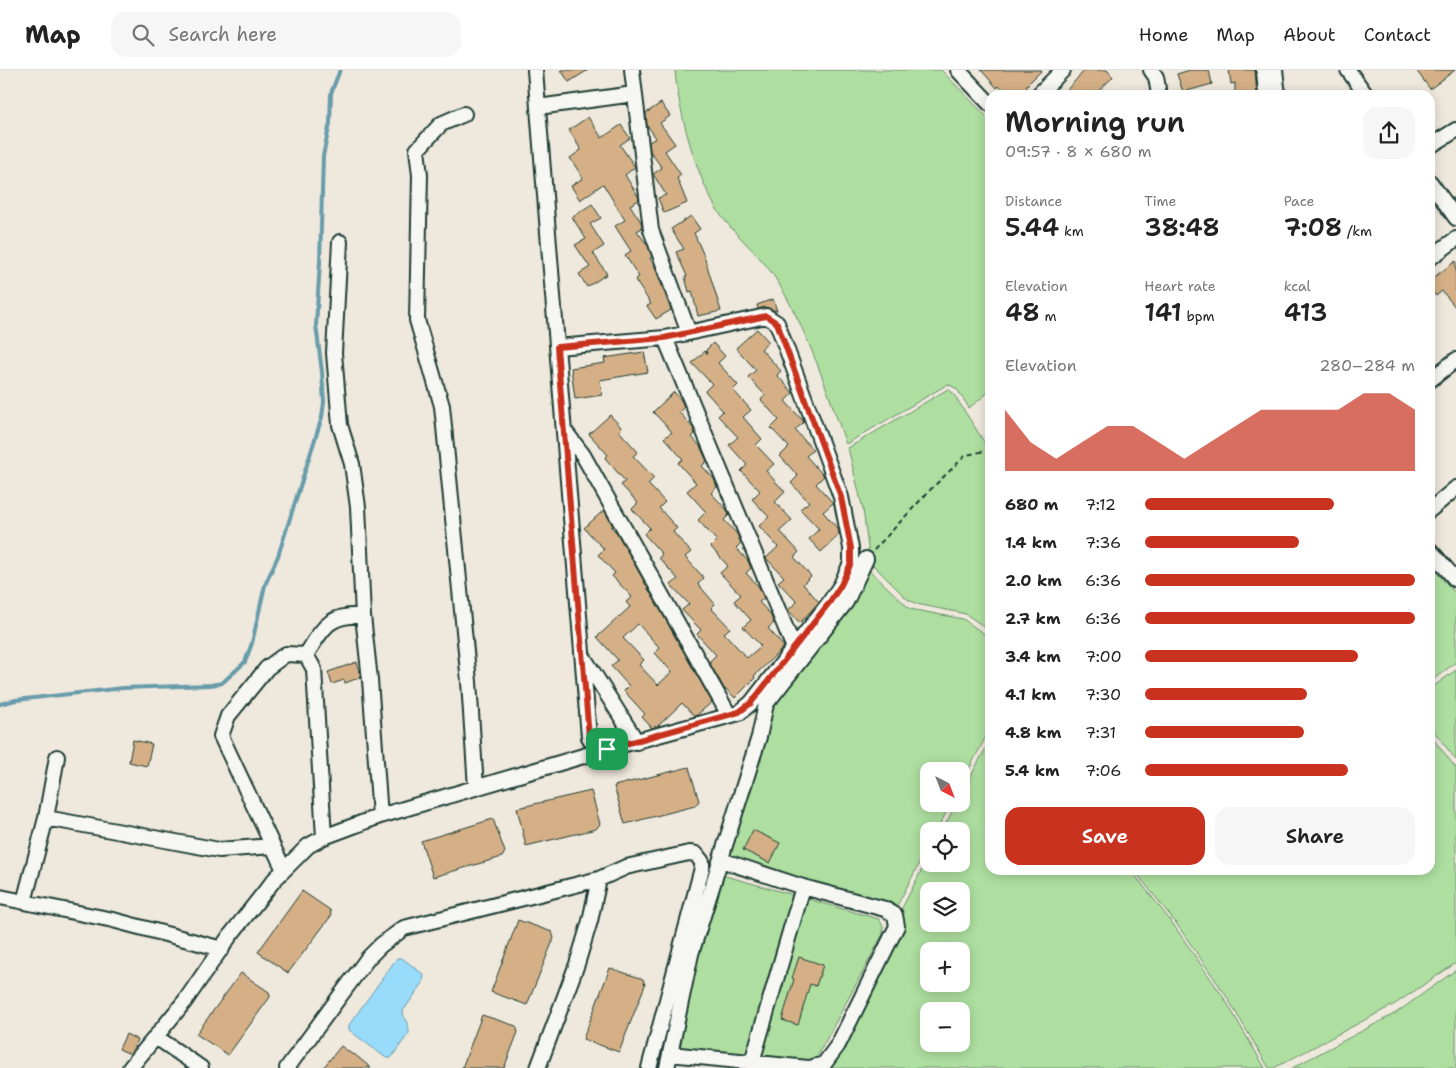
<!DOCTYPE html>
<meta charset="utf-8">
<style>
body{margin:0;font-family:"Shantell Sans",sans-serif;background:#f6f6f6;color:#222;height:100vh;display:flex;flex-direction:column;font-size:19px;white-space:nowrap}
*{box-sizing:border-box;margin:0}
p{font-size:16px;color:#767676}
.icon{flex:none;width:28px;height:28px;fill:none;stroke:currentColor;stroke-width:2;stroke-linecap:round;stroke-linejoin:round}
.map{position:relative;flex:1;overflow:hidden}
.details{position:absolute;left:985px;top:20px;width:450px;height:785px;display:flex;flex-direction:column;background:#fff;border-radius:15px;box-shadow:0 2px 12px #0003}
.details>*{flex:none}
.needle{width:32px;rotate:138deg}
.fabs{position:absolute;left:920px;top:692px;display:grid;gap:10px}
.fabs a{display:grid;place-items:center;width:50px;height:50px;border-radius:10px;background:#fff;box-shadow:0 2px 12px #0003;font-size:25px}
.pin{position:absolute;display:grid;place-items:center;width:42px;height:42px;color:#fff;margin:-21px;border-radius:10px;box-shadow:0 2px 8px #0006}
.round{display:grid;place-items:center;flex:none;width:52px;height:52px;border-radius:15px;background:#f6f6f6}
.summary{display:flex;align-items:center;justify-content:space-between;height:85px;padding:0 20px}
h1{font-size:28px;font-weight:600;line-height:38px}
.figures{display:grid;grid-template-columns:repeat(3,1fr);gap:8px;height:85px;padding:5px 20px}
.figures div{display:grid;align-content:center}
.figures b{font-size:25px;font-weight:600}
.figures small{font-size:14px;font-weight:400}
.figures p{font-size:14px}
.chart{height:140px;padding:10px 20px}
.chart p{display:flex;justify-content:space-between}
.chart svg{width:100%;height:90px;margin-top:5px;fill:#c8321e;opacity:.7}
.button{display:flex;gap:10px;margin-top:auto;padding:10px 20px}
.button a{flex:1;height:58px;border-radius:15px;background:#c8321e;color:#fff;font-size:20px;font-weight:600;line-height:58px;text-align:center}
.button a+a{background:#f6f6f6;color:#222}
ul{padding:0 20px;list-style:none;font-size:16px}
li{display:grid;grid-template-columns:80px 60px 1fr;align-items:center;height:38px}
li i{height:12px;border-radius:6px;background:#c8321e}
header{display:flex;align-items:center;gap:30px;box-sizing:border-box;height:70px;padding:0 25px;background:#fff;border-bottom:1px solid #e0e0e0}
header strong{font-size:24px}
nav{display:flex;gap:28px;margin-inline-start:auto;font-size:18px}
.search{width:350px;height:45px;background:#f6f6f6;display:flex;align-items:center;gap:12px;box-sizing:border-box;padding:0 18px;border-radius:15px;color:#767676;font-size:19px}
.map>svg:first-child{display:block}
.green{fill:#aedfa0;stroke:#668e6a;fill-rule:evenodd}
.water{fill:#99dbfb;stroke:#689cab}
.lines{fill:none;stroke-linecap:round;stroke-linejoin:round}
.stream{stroke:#689cab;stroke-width:4}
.building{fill:#d5b086;stroke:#1f3d34;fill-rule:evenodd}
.minor-casing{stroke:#1f3d34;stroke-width:18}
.path{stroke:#1f3d34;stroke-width:2;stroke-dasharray:5 4;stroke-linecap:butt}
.minor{stroke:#f6f6f2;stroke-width:14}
.route-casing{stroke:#fff;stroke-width:10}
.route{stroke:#c8321e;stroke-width:6}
</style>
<header>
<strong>Map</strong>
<div class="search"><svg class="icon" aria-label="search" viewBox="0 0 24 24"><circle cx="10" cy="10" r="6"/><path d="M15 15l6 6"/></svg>Search here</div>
<nav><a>Home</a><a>Map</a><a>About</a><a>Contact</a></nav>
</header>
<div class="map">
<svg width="1456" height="998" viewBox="0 0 1456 998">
<rect width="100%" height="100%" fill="#efe8dc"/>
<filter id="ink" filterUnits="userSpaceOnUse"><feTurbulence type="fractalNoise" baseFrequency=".02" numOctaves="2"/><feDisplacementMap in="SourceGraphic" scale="10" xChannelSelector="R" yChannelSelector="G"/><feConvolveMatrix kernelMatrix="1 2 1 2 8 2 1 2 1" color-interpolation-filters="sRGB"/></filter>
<g filter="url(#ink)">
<!-- green -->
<path class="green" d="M675,0H941L990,50V321L969,338L957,319L948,314L846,374C827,320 809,264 779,214C764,188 740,170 722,147C698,114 678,41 675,0Z
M948,319L953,323L990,381V561L966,544L917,534L907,529L870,492L863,439L848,378Z
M1430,495L1456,524V592L1430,612Z
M866,497L910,539L963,549L990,568V659L961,714V701H929V734H951L936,761H929V775L891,847L716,799L765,645Z
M1456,600V690L1430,656V619Z
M1430,665L1456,698V893L1395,934L1274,998H1269L1225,924L1176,853L1134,800H1430Z
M990,670V800H1131L1173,854L1224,928L1265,998H819L929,786V794H961V761H942L956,734H961V725ZM929,821H961V854H929ZM929,881H961V914H929ZM929,941H961V974H929Z
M715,803L879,849L883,857V864L817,987L812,992L672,978Z
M1456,900V998H1292L1396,943Z"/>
<!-- water -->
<path class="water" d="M397,888H402L424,905L423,913L403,941C403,949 410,955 409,963L391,988H386L349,960V955Z"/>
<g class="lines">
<!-- stream -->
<path class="stream" d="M0,634L16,630L123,618L211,615L222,613L232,604L245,592L252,573L265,515L278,486L322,347L324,332L322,302L316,255L320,192L323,86L330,53L331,23L340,0"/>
</g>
<!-- building -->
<path class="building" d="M561,0H588L569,12Z
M981,0H1042L1026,16L1028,19L1021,25H1006L999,16L997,18Z
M1085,0H1107L1113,7L1094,25H1062Z
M1190,0H1209L1212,14L1183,22L1177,4Z
M1229,0H1255L1257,25H1235V13L1231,14Z
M1416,0H1455L1430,19Z
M661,33L670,46L660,53L675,74L665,81L681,105L677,108L687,133L664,143L658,128L666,125L653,104L662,98L650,81L649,72L656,68L647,55L646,43Z
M588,47L602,68L621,55L630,68L620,75L635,97L625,105L638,126L639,130L630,135L641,152L642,158L637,161L648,176L652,187L650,188L655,197L671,240L656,249L647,236L651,234L635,210L639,207L625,185L631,181L615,156L625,150L603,114L580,130L571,116L583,108L570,88L581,80L569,60Z
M592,134L601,148L590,154L604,176L593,183L607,204L587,217L579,204L590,197L575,175L586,169L572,147Z
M691,146L700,159L694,163L704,186L721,241L698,246L692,221L689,222L685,207L687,206L676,182L684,179L671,159Z
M1456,191V238L1442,221L1436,226L1430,218V210Z
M773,229L777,241L765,237L758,239L757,235Z
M757,259L769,272L761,279L781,301L777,305L793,323L785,331L804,352L795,360L813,380L806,386L824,406L816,414L833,433L823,442L838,459L839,465L821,482L809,469L819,459L800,439L809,432L791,413L798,406L780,386L789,377L771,358L779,350L761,330L765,325L748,307L756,300L736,278Z
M713,273L725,286L718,293L738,315L733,320L751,340L743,347L762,369L756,375L774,394L766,401L785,422L775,432L792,450L780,461L799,482L794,487L811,506L803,514L819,532L800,553L788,540L797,532L778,512L784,507L766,488L778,477L759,456L769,447L752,429L760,421L741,401L747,395L729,375L738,367L718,346L723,341L705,321L712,314L692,293L705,281L707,284L706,280Z
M644,282L648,302L600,310L602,325L575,329L571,298L605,293L604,288Z
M674,322L681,330L684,337L679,342L693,358L695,364L692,367L700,376L707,391L702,396L714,409L717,417L711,423L727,440L729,445L724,450L737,464L741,473L736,478L748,491L751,498L746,503L759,517L764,528L759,532L770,544L774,553L768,558L784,577L754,606L755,608L735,628L726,619L725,620L709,592L716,585L697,564L701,560L682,540L689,534L671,515L678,509L659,488L662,484L644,464L650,458L632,439L638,433L621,415L625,411L605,388L608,385L589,364L610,345L622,358L619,361L638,382L633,386L654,408L648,414L665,432L659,438L677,458L673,462L691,482L685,487L704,508L698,514L715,534L711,538L730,558L724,563L747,588L761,576L743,557L751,550L734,531L741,525L720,503L728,496L711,477L717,471L698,450L706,442L687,421L696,413L678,393L683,389L664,368L672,362L653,342Z
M604,440L613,456L611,457L617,463L712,632L697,645L694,646L682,633L658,656L652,658L642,647L645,644L624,621L629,616L611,596L618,590L597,567L630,537L626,532L632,527L612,506L615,503L598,485L604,479L584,458ZM638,554L660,578L655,583L672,602L658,615L639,595L644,590L623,568Z
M357,592L361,607L345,613L344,610L332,614L328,602Z
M133,670L152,674L147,696L129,692Z
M689,697L699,731L695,736L625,754L614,716Z
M591,721L600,754L596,759L526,776L517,738Z
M493,749L505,782L502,787L433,807L421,771Z
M753,760L780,773L770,793L743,780Z
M302,821L330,840L331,846L288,903L258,882Z
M518,850L552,862L554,868L527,935L491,922Z
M799,887L823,895L816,916L810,914L798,955L782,950L794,909L792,908Z
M610,898L643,909L645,915L619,982L583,969Z
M241,903L269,922L270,927L228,985L196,964Z
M482,945L516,956L518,962L504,998H462Z
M126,964L138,970L130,984L119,979Z
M341,976L353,985L354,984L371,998H323Z"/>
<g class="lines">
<!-- minor casing -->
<g class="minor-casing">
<path id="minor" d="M535,0C552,222 571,445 589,667L595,677L607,679L739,643L751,633L829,533L841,515L851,493V478L841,427L777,253L766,246L665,268L557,277
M632,0L651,160L689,263
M958,0L990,34
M1151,0L1156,7L1159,25
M1264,0L1266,25
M1275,0L1278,25
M1348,0L1366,25
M1038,25L1063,0
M538,37L634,24
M464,44L441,54L417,80L420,105L417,250L442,336L469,612L476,718
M1430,76L1456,60
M1430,112L1456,148
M340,172L334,283L340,355L352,394L358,437L363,546L370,610L380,746
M1430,188L1456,169
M665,268L794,578
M1430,310L1456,290
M564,360L583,385L729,645
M1430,440L1456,418
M1430,480L1456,510
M306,585C323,558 328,544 363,546
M584,588L637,672
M46,748L219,780L273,776
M721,790L803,817L885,839L895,845L897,856L838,975L824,994L810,998
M284,800L221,666L228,646L267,598L286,584L306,585L314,599L324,767
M0,827L113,850L222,879
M24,832L46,748L57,687
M156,967L201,998
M670,984L691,884L759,667L766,634L846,532L866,489
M752,992L803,817
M130,998L185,931L229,867L274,810L308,776L324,767L380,746L607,679
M287,998L368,888L381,875L404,858L599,809L626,797L689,783L696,784L702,792V798L649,998
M538,998L577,894L590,851L599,809
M667,998L670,984L808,998"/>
</g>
<!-- path -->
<path class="path" d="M874,480L930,420L966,385L990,380"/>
<!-- minor -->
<use href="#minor" class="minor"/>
</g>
</g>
<g class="lines" filter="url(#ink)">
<!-- route casing -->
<g class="route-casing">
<path id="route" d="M766,246L777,253L841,427L851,478V493L841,515L829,533L751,633L739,642L607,679L595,676L589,667L557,277L664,268Z"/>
</g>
<!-- route -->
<use href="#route" class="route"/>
</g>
</svg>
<div class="fabs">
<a><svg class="needle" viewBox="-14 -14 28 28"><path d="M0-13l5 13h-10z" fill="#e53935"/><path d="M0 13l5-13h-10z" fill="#767676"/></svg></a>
<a><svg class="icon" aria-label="locate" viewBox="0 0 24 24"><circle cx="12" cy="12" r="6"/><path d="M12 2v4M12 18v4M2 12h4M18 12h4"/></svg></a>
<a><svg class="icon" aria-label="layers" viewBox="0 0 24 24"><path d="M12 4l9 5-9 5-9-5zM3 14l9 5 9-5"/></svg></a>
<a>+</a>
<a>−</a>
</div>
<div class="pin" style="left:607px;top:679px;background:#1e9e55"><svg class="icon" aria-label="arrive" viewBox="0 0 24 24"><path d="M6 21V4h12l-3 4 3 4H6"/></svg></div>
<section class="details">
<div class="summary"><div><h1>Morning run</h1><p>09:57 · 8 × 680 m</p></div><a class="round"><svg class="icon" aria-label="share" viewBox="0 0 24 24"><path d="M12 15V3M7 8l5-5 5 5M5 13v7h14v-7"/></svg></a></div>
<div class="figures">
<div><p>Distance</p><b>5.44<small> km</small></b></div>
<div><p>Time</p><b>38:48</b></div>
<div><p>Pace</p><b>7:08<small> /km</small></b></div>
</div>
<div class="figures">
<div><p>Elevation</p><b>48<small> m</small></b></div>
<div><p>Heart rate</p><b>141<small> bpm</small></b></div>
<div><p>kcal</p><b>413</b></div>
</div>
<div class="chart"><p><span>Elevation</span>280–284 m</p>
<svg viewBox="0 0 160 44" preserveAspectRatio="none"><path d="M0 44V14L10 30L20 38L30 30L40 22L50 22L60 30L70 38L80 30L90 22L100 14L110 14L120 14L130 14L140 6L150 6L160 14V44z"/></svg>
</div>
<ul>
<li><b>680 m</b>7:12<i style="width:70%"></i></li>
<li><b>1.4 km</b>7:36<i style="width:57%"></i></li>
<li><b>2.0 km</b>6:36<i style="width:100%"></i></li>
<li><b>2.7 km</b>6:36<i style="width:100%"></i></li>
<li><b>3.4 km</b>7:00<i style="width:79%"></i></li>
<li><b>4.1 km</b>7:30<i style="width:60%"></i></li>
<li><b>4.8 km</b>7:31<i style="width:59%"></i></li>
<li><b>5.4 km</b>7:06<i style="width:75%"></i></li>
</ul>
<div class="button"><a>Save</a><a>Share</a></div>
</section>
</div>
